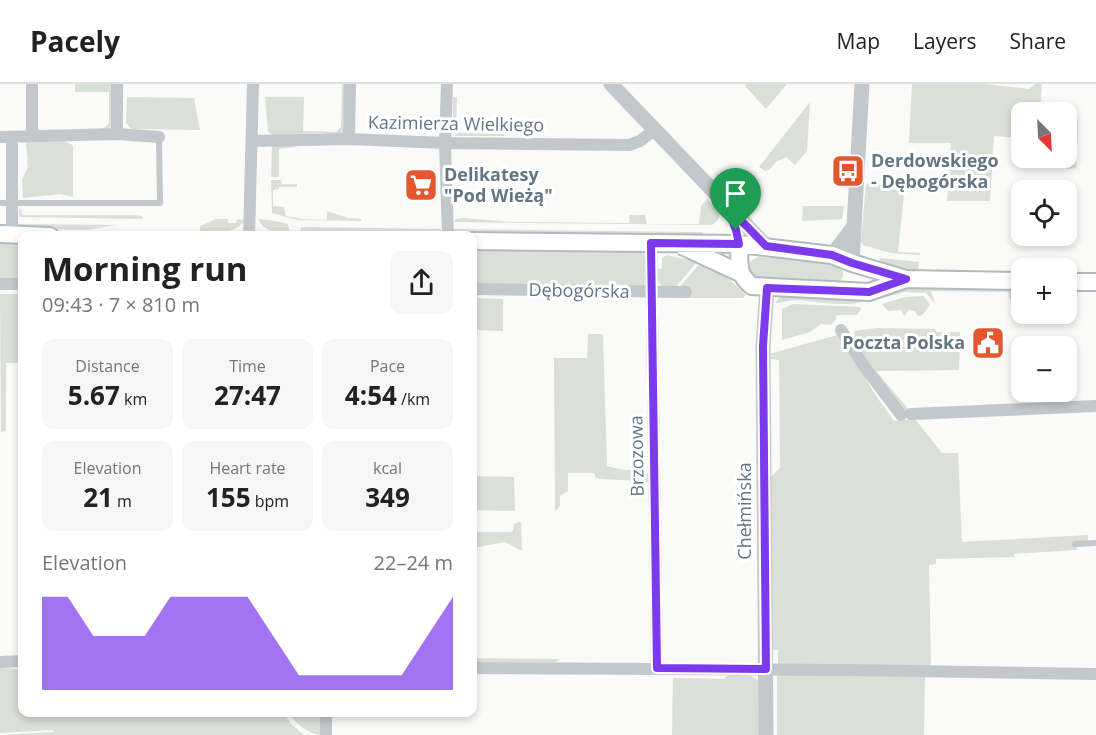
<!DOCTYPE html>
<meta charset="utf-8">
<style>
body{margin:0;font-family:"Open Sans",sans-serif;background:#f6f6f6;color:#222;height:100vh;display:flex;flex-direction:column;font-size:22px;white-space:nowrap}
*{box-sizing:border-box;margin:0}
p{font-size:20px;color:#767676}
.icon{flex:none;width:33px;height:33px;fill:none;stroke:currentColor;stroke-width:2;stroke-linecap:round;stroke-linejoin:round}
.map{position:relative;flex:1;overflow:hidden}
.side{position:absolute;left:18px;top:147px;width:459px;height:486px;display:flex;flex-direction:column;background:#fff;border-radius:12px;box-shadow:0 3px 9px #0003}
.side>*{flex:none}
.needle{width:39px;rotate:156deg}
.buttons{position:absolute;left:1011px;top:18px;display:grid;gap:12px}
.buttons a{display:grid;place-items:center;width:66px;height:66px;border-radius:12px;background:#fff;box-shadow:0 3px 9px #0003;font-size:30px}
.pin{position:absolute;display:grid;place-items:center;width:51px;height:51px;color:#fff;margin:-62px -26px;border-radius:50% 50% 50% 0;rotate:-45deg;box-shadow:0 0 6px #0007}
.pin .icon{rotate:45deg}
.round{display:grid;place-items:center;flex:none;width:63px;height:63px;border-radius:12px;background:#f6f6f6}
.summary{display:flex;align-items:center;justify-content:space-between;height:102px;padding:0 24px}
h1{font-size:33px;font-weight:700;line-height:45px}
.figures{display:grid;grid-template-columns:repeat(3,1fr);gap:9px;height:102px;padding:6px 24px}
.figures div{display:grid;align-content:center;border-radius:12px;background:#f6f6f6;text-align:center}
.figures b{font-size:26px;font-weight:700}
.figures small{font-size:16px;font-weight:400}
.figures p{font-size:16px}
.chart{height:168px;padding:12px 24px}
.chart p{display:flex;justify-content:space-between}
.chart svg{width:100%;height:108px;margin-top:6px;fill:#7c3aed;opacity:.7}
header{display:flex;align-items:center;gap:36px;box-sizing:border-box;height:84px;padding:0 30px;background:#fff;border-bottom:2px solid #e0e0e0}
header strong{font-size:28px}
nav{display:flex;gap:33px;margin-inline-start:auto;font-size:21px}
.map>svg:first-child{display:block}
.green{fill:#dadfd7}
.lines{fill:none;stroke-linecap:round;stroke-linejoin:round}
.secondary-casing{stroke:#b3babf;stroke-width:20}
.service{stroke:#c3c8cc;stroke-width:6}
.minor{stroke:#c3c8cc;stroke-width:12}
.tertiary{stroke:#c3c8cc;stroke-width:15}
.secondary{stroke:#fff;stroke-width:16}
.route-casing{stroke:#fff;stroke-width:12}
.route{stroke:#7c3aed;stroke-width:8}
.labels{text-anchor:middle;stroke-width:6;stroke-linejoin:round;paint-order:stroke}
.street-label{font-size:18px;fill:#657683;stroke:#fff}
.poi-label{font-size:18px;font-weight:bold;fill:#657683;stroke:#fff;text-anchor:start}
</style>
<header>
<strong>Pacely</strong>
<nav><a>Map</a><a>Layers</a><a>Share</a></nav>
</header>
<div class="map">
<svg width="1096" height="651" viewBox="0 0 1096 651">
<rect width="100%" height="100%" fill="#fafaf8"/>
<!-- green -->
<path class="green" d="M75,0H114L111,43L107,45H103L109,39V8H75Z
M342,0H348L344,50L336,52L324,49L273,51L268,48L265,13H304L303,47L336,48L341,43Z
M747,0H787L766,25L745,2Z
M912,0H986L1029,5L1035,0H1042L1040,28H1022L1021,54L994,52L990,117H947L951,59H909Z
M127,13L194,14L200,46L132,45L126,39Z
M453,13H457L456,44L461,49L504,50V52H456L453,34Z
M810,18L807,67L795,81L786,73L776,78L769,86L765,87L759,83Z
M1067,36L1078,37L1076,84L1067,85L1059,74H1066Z
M27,57C40,57 64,53 73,62V113L60,110L23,114L22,96L28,83L26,60Z
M272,59L298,63L279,65V93H271Z
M271,96H281L282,100H297V103H279V105L273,106V122L284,123L286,132L301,135L327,136V127L348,134L361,135V137L298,136L272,129Z
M866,100H905L898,168L920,169V171L890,169L863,161L861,157Z
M707,115L720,130L718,136L712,141L454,138L456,135L463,134L513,138L627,139L630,138L629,131H645L647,140H699L701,122Z
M803,122H844L842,135L802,137Z
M21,124L22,131H135L141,132L144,135L20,133L19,127Z
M216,135H228V139H236L237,135L245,136C235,151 216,148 200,148V142Z
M258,135L270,136L288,140L290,149C277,149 264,148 258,135Z
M18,140L116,141L87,146L20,145Z
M301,143L441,145V147L438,150L300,149Z
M452,145L702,148L703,153L456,151Z
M0,157L22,158V197H0Z
M473,164L643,167C649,175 649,194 645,204L473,202Z
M667,171L697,178L674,205L662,203L658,197V185L662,184V174Z
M759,173L835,177C846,184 846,194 835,200L752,194C748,183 746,177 759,173Z
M880,174L919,178L918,187L877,182Z
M700,179L719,186L746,211L743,214H678V205Z
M908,203L1011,204L1018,211L1017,215L1012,216L1009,214L1008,208L931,207L935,220L926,209L905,208L878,215L874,213Z
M0,210H22V279H6V347L1,348Z
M784,211L863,214V217C848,224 813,217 795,216C788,216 782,220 775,219L779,214Z
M924,212L930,221L922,231L918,232L915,227L909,226L904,232L901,226L888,227L882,220L905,213Z
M473,214L503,215V247L473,246Z
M793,220L861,223V225L857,231H836V235L831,241L821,240L810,248L782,256V225Z
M877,244L936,245V248H960L959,286L876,287L910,327H905L894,316L856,260L854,247Z
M588,250H603L607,382C621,387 636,385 650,390V399L642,397L601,395L596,394L594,389H568V407L560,412V422L555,427L554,274H587Z
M841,250L874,309L894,337L915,335L942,369H958L962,458L1088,451V462L1077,463V466L1014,470V473L936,475V480L929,481L931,582L778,580V566H772L770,394L780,384L779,276L770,275L769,270Z
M473,392L514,393L515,427L473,426Z
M518,438H521L522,467L505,458L473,464V448H510L513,447L514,440Z
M473,574L558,575H560L556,578H473Z
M0,583L22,586V628L284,629L291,640L304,651H0L54,648L53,646L0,649Z
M729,590L752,592L758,597L759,651H672L673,594L724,595Z
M777,590L925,593L924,651H777Z
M289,629H323L320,651C308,649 295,640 289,629Z"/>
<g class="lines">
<!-- secondary casing -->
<g class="secondary-casing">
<path id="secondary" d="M0,150L50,152
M472,157L739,160L832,171L852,179L906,195L1022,197
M739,160C740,178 736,190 752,202L869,208L906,195
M684,163L740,189
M1066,198H1096"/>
</g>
<!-- service -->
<path class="service" d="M0,119H160L159,53
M1075,460L1096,459"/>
<!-- minor -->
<path class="minor" d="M447,0L445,59L448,152
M117,50V0
M32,52V0
M0,53L117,50L159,53
M349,55L350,0
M253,57L349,55L445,59L629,61L640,57L654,46
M12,150V53
M249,152L253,0
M651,159L657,584
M0,200H22
M472,205L686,208
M841,246L864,282L901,331
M911,330L1096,322
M0,578L22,577
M472,584L846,586L1096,590
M326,651V628"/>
<!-- tertiary -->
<path class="tertiary" d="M611,0L766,162
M832,171L852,145
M852,179L862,0
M766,651L763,262L767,204"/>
<!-- secondary -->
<use href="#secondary" class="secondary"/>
</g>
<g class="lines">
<!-- route casing -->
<g class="route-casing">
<path id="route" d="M727,122L766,162L832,171L852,179L906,195L869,208L767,204L763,262L766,585L657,584L651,159L739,160L736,146Z"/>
</g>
<!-- route -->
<use href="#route" class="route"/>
</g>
<!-- icons -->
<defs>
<g id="bus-square" transform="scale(1.725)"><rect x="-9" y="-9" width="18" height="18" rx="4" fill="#e4572e" stroke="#fff"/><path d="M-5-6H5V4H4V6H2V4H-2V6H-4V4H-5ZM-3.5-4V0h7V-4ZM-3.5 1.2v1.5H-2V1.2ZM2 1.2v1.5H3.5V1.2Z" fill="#fff"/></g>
<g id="supermarket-square" transform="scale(1.725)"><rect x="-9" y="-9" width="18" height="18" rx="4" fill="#e4572e" stroke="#fff"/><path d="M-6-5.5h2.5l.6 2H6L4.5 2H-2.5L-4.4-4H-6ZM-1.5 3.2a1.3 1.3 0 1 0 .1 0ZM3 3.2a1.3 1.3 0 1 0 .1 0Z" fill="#fff"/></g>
<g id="civic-square" transform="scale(1.725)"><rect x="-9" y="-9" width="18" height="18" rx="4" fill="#e4572e" stroke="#fff"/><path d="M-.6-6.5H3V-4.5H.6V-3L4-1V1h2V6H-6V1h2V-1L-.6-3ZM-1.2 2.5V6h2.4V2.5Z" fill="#fff"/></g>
</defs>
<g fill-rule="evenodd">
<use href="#bus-square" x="848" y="87"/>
<use href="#supermarket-square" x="421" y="101"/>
<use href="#civic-square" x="988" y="259"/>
</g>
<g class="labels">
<!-- street labels -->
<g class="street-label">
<text transform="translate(456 40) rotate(1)" y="6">Kazimierza Wielkiego</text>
<text transform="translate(579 207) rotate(1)" y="6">Dębogórska</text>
<text transform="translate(637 372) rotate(-91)" y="6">Brzozowa</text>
<text transform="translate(745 427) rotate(-90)" y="6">Chełmińska</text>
</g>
<!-- poi labels -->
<g class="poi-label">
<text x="871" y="83">Derdowskiego<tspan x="871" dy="21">- Dębogórska</tspan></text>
<text x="444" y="97">Delikatesy<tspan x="444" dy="21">"Pod Wieżą"</tspan></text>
<text x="965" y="265" text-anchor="end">Poczta Polska</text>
</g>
</g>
</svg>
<div class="buttons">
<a><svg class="needle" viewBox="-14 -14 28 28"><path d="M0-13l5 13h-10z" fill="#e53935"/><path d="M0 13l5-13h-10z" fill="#767676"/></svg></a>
<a><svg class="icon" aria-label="locate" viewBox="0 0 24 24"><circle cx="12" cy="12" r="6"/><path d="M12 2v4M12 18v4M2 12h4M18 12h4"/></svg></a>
<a>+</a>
<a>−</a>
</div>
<div class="pin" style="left:736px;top:146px;background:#1e9e55"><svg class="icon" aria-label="arrive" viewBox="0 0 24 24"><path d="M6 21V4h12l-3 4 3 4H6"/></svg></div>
<section class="side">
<div class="summary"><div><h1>Morning run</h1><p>09:43 · 7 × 810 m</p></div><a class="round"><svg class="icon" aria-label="share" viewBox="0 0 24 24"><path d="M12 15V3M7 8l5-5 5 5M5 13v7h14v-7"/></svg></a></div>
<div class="figures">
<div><p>Distance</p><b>5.67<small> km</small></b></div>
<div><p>Time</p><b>27:47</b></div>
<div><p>Pace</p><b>4:54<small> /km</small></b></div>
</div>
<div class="figures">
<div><p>Elevation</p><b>21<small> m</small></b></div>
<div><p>Heart rate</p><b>155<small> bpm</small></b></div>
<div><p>kcal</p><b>349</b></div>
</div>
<div class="chart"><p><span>Elevation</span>22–24 m</p>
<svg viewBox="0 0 160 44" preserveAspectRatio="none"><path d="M0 44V6L10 6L20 22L30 22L40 22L50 6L60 6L70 6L80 6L90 22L100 38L110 38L120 38L130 38L140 38L150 22L160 6V44z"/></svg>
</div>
</section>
</div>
